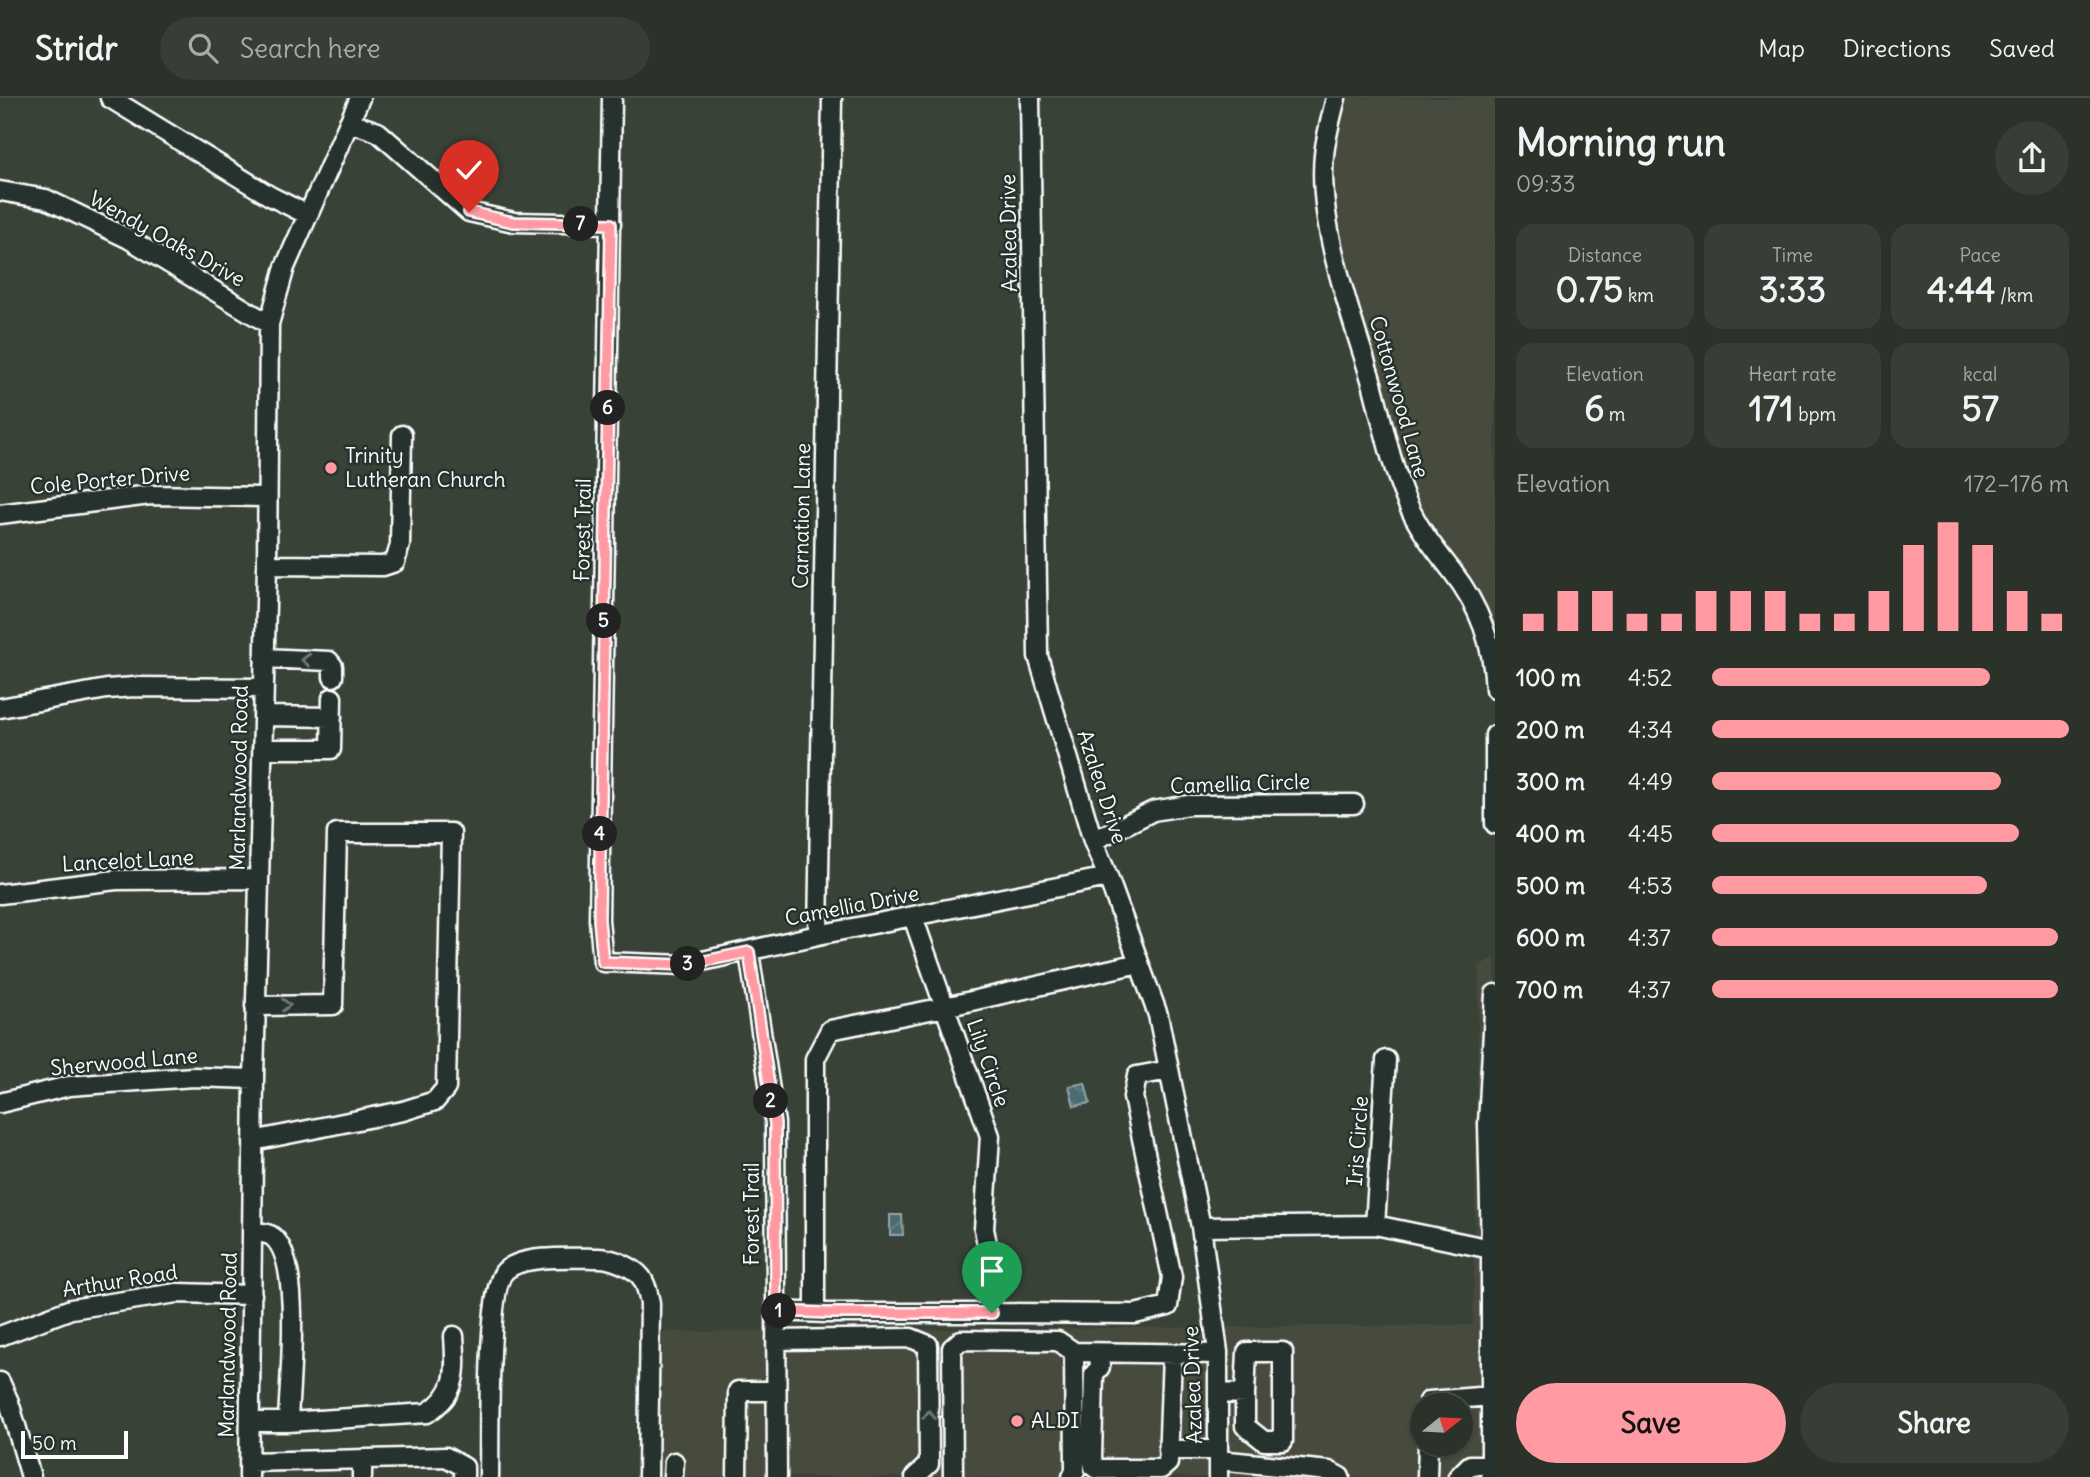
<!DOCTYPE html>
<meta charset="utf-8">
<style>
body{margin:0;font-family:Delius,sans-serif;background:#373e35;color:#f1f3f6;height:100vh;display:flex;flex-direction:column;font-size:26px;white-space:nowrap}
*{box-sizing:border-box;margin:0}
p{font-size:23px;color:#a6aaa8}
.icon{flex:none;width:38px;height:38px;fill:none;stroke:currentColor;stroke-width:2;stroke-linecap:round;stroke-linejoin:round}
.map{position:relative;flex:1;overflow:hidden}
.panel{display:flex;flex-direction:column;background:#2b3229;width:595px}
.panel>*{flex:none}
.needle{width:46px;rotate:72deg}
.fabs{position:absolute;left:1410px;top:1295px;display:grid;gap:14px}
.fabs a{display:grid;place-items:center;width:63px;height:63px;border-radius:50%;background:#2b3229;box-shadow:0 2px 5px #0004,0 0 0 2px #474d46;font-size:35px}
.scale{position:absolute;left:21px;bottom:18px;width:107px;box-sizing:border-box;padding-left:7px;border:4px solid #fff;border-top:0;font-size:19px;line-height:24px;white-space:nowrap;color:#fff;-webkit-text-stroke:5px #26332d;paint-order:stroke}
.pin{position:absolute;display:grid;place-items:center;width:60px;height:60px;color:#fff;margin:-72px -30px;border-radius:50% 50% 50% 0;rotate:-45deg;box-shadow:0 0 7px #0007}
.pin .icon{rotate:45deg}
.km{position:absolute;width:35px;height:35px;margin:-18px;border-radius:50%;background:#222;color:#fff;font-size:19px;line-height:35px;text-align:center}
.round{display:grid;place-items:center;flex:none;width:74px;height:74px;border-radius:37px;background:#373e35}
.head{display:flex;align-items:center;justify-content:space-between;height:119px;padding:0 21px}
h1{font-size:38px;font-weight:700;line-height:52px}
.stats{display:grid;grid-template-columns:repeat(3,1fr);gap:10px;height:119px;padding:7px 21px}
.stats div{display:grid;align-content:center;border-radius:18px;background:#373e35;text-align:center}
.stats b{font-size:35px;font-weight:700}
.stats small{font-size:19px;font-weight:400}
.stats p{font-size:19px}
.chart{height:196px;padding:14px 21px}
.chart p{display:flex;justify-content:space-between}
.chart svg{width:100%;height:126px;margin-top:7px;stroke:#ff9aa2;stroke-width:6}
.button{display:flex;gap:14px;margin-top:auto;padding:14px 21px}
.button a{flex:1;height:80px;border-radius:42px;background:#ff9aa2;color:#111;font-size:28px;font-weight:700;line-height:80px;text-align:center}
.button a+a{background:#373e35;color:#f1f3f6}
ul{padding:0 21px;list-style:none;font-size:23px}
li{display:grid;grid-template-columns:112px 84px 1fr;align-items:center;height:52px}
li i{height:18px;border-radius:9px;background:#ff9aa2}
header{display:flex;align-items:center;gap:42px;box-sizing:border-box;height:98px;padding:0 35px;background:#2b3229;border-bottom:2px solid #474d46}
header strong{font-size:33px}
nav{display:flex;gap:38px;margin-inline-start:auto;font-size:24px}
.search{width:490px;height:63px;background:#373e35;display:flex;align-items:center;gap:18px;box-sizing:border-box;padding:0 24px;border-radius:38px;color:#a6aaa8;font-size:26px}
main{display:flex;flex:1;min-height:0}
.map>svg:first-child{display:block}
.built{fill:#464c3e;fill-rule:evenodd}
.water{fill:url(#water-waves);stroke:#93a7aa;stroke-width:2}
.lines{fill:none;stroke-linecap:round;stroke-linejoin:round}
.minor-casing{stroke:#fff;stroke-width:23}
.minor{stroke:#26332d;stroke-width:18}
.oneway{stroke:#727a76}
.route-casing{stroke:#fff;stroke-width:14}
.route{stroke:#ff9aa2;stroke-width:9}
.poi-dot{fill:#ff9aa2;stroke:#26332d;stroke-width:2.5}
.labels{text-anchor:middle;stroke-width:5;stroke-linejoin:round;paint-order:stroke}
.street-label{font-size:21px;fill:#fff;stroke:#26332d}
.poi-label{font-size:21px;fill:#fff;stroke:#26332d;text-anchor:start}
</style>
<header>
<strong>Stridr</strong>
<div class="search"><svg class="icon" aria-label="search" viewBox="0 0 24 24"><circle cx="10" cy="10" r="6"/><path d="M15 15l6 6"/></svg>Search here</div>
<nav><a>Map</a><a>Directions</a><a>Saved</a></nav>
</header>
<main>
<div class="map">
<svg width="1495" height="1379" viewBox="0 0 1495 1379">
<defs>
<pattern id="water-waves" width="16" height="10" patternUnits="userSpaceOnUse" patternTransform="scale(1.75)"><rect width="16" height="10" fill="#4b6c72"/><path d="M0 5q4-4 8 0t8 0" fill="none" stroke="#668287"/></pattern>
</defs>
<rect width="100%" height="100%" fill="#394237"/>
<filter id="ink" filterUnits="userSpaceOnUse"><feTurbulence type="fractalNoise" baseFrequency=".0143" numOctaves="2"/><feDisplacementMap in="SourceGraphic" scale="14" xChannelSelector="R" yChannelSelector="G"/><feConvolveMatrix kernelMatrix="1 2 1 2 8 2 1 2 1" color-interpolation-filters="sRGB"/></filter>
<g filter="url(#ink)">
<!-- built -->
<path class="built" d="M1346,0H1495V527L1477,489L1425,415L1405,370L1342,140L1335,88L1337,42Z
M1495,859V1379H658L661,1234L1473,1227L1479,868ZM1423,1307H1461V1346H1423Z"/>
<!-- water -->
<path class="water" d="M1085,985L1090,1005L1074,1008L1069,988Z
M890,1117H902L903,1137H890Z"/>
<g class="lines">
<!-- minor casing -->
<g class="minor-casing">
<path id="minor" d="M110,0L270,98L308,117
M612,0L599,822L603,864L685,867L818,837L1108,779
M1030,0L1038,558L1093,743L1108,779L1158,917L1201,1129L1218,1254V1379
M1336,0C1331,19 1326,38 1324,57C1317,126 1352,219 1372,285C1382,322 1391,367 1406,402C1417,429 1435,451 1452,473C1480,509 1493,546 1495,591
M349,24L378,34L469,114L514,124L611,126
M0,93L46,101L129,141L269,226
M0,416L150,397L267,399
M267,467L383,468L395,464L400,447L402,337
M264,560L329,563L333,568V579
M0,610L107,591L134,589L263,590
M263,618L332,619
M1495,637V726
M262,651H331L332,600
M1093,743L1153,713L1189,707L1354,706
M0,796L116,782L259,781
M913,819L990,1038L984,1131L991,1165L992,1215L1135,1216L1168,1208L1172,1179L1133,999L1137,978L1169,972
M818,837L832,0
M749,854L775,1025L777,1379
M0,1005L69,988L193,979L254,981
M253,1043L403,1013L435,1003L446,990L451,735H337L333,907L255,908
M1375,1127L1386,962
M1201,1129L1375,1127L1491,1151
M776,1213L827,1215H992
M815,1214V961L830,932L945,909L1139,865
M0,1238L71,1211L177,1195L252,1197
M776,1242L911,1240L928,1247L929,1366L915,1379
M1099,1255L1100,1269L1094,1276L1092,1360L1094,1369L1098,1371H1161L1168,1365L1172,1256
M0,1284L9,1304L31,1379
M1218,1295L1245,1296V1328L1264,1343H1283V1254H1247L1245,1296
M1429,1307V1303L1491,1298
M250,1324H288C289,1284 303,1164 273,1139C267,1134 259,1135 252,1134
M288,1324L427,1315C459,1295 456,1272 454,1238
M1168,1352H1218
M362,1361V1379
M1218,1362L1329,1373L1340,1379
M249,1364L446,1359L464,1369V1379
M249,1379L254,981L267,467L269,226L285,169L360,0
M489,1379C490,1345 486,1191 505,1173C522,1156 576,1160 599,1160C612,1160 633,1169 641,1179C647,1187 648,1196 650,1205L648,1379
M673,1379L674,1364
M737,1379L738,1293H776
M953,1379L952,1250L961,1242L1058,1243L1074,1254L1218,1256
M1072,1379L1075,1373L1074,1254
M1427,1379L1428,1346
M1458,1379L1470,1367H1491
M1491,1379V1151L1488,1026L1495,896"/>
</g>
<!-- minor -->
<use href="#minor" class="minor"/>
</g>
<!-- one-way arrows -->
<defs><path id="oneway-chevron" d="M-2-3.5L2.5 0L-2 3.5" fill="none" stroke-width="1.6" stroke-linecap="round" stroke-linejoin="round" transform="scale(1.75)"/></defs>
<g class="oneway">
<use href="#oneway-chevron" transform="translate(306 562) rotate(-178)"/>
<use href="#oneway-chevron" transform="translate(286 907)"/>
<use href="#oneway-chevron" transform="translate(929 1317) rotate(-90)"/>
</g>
</g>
<g class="lines" filter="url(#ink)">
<!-- route casing -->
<g class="route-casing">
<path id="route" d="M469,114L513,124L611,126L599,822L603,864L685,867L749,854L775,1026L776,1213L827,1215H992"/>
</g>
<!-- route -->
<use href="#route" class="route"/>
</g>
<!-- markers -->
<g class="poi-dot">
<circle cx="331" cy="370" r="7"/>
<circle cx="1017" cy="1323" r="7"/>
</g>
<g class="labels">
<!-- street labels -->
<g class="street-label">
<text transform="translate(1009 135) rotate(-91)" y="7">Azalea Drive</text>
<text transform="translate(167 141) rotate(29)" y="7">Wendy Oaks Drive</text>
<text transform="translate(1399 299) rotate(74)" y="7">Cottonwood Lane</text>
<text transform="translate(110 382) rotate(-5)" y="7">Cole Porter Drive</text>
<text transform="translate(802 418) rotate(-89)" y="7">Carnation Lane</text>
<text transform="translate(583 432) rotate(-89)" y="7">Forest Trail</text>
<text transform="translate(239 680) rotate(-89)" y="7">Marlandwood Road</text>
<text transform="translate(1240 686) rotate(-2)" y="7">Camellia Circle</text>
<text transform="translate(1102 689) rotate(72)" y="7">Azalea Drive</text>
<text transform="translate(128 763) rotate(-3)" y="7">Lancelot Lane</text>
<text transform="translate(852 808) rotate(-11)" y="7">Camellia Drive</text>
<text transform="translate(124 964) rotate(-5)" y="7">Sherwood Lane</text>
<text transform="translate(988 965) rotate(71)" y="7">Lily Circle</text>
<text transform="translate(1358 1043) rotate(-86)" y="7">Iris Circle</text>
<text transform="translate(752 1116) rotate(-90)" y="7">Forest Trail</text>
<text transform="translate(120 1183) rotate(-9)" y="7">Arthur Road</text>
<text transform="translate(228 1247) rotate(-89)" y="7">Marlandwood Road</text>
<text transform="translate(1193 1287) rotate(-92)" y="7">Azalea Drive</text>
</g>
<!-- poi labels -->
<g class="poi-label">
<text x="345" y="365">Trinity<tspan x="345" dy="24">Lutheran Church</tspan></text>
<text x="1031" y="1330">ALDI</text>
</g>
</g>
</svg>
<div class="fabs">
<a><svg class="needle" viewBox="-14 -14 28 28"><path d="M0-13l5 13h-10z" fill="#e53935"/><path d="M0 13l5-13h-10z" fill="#a6aaa8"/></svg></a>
</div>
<div class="scale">50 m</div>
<div class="pin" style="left:992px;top:1215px;background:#1e9e55"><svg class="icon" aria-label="arrive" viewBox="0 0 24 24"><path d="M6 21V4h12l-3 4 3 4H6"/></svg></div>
<div class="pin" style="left:469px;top:114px;background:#d93025"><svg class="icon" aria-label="check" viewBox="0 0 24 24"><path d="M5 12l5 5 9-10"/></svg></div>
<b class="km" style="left:779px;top:1213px">1</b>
<b class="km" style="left:771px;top:1003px">2</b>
<b class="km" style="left:688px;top:866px">3</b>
<b class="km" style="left:600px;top:736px">4</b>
<b class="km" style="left:604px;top:523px">5</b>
<b class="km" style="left:608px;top:310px">6</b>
<b class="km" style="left:581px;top:126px">7</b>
</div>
<section class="panel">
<div class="head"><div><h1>Morning run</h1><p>09:33</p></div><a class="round"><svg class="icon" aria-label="share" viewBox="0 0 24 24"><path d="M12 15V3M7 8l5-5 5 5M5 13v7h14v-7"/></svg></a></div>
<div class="stats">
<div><p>Distance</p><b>0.75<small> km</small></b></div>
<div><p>Time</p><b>3:33</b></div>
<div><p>Pace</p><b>4:44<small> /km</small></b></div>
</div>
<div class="stats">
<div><p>Elevation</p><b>6<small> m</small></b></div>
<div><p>Heart rate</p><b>171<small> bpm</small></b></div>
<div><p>kcal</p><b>57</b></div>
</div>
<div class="chart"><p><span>Elevation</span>172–176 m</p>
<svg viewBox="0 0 160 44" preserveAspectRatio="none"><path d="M5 44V38M15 44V30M25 44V30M35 44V38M45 44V38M55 44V30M65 44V30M75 44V30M85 44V38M95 44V38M105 44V30M115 44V14M125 44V6M135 44V14M145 44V30M155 44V38"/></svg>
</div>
<ul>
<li><b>100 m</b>4:52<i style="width:78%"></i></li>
<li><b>200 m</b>4:34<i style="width:100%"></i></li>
<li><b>300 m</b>4:49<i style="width:81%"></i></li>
<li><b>400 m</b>4:45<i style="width:86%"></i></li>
<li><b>500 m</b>4:53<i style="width:77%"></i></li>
<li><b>600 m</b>4:37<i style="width:97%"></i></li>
<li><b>700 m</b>4:37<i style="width:97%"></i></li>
</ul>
<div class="button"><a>Save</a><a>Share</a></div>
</section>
</main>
